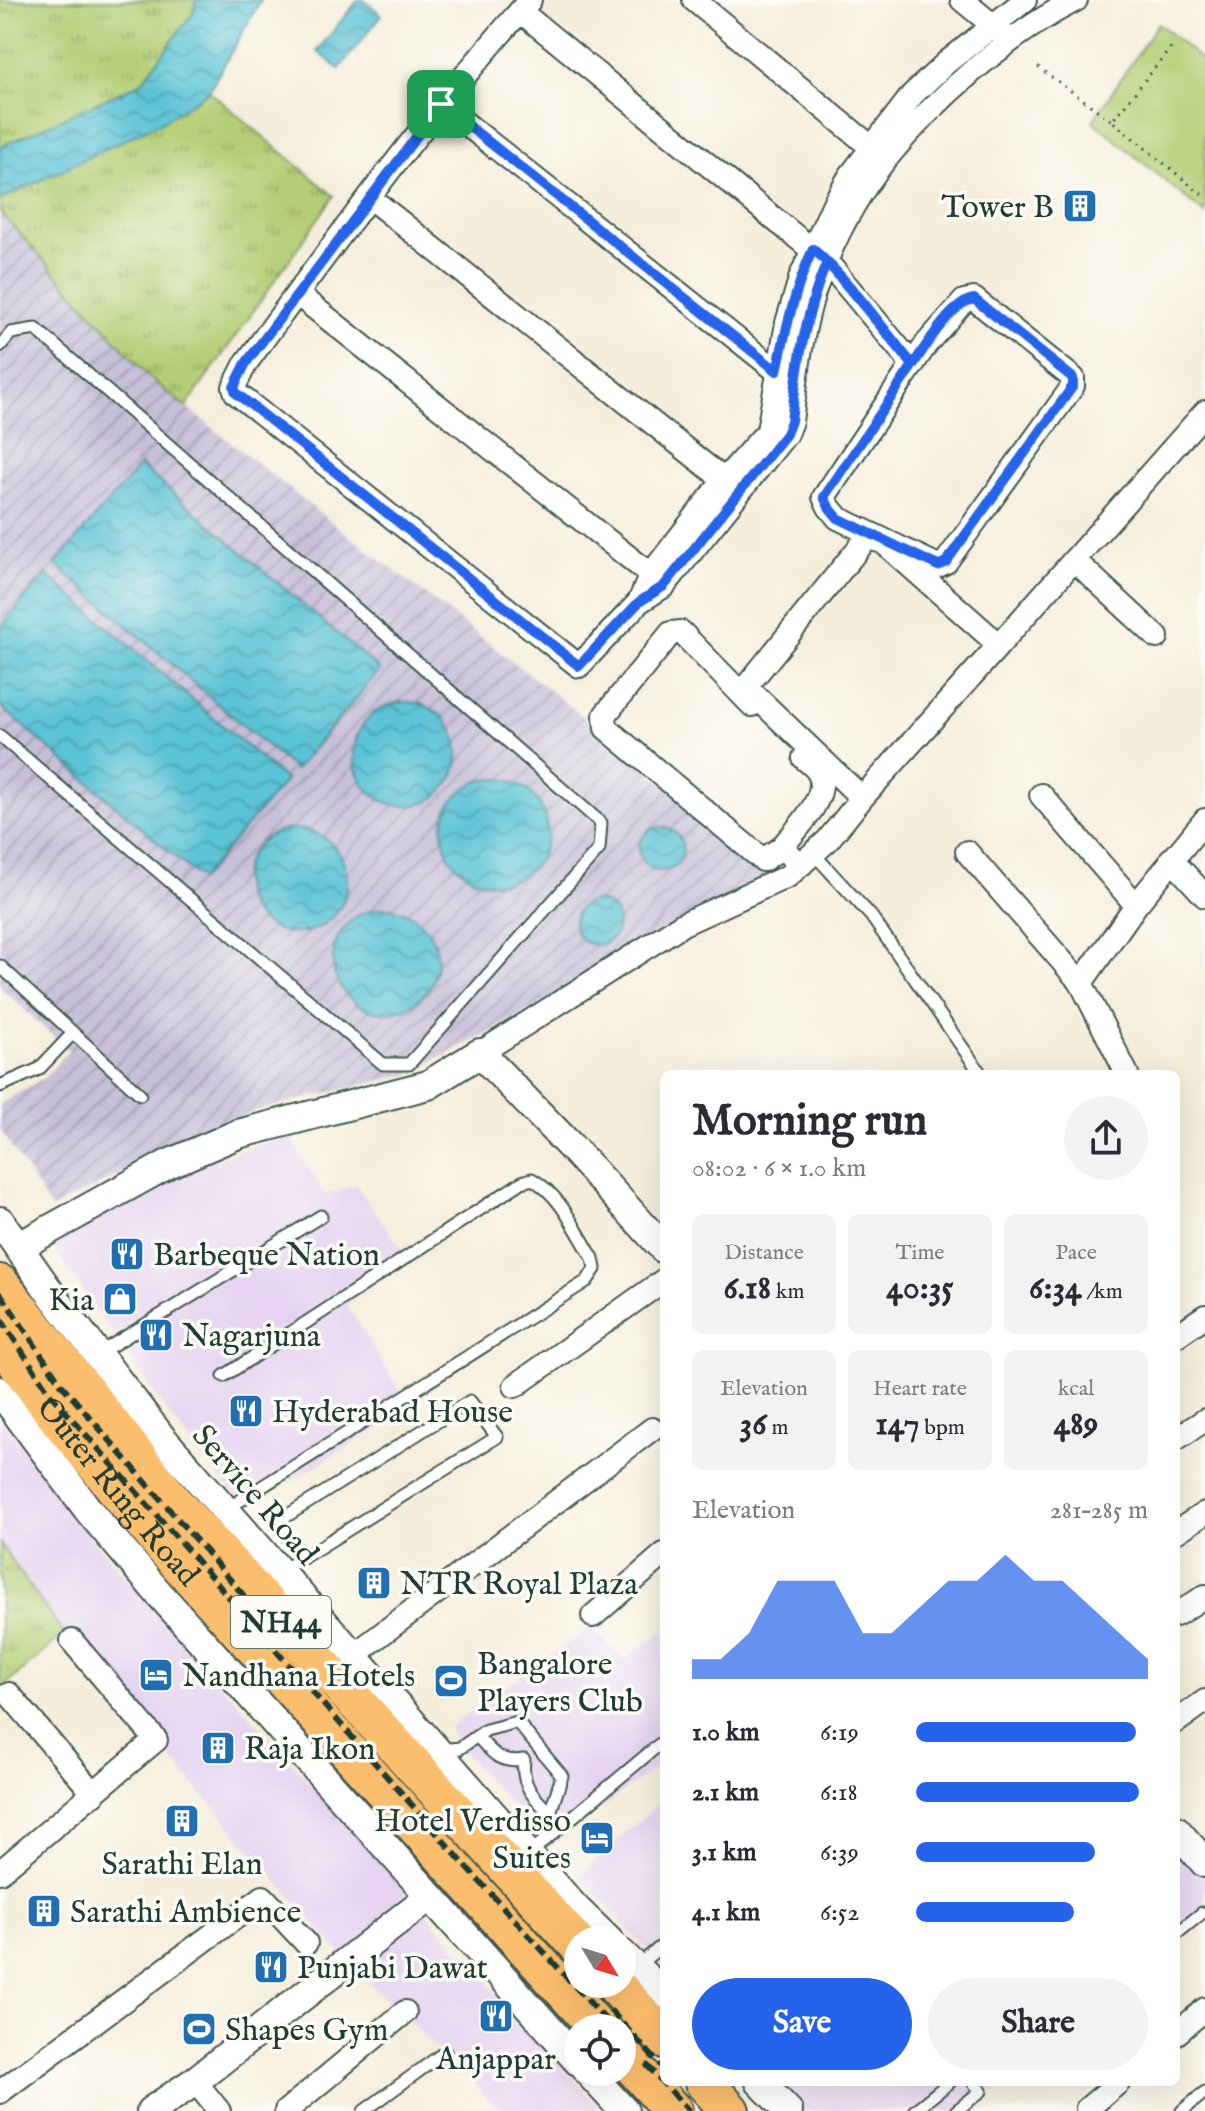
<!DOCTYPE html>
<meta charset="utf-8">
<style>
body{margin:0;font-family:"IM FELL English",serif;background:#f2f2f3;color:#2b2b33;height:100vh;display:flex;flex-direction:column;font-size:30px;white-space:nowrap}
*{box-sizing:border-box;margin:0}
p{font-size:26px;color:#7c7c81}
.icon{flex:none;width:44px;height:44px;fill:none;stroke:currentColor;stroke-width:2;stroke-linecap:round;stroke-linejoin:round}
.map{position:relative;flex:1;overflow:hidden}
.side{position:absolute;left:660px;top:1070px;width:520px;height:1016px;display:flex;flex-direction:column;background:#fff;border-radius:12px;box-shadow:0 8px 32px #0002}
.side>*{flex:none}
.needle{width:52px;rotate:128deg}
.fabs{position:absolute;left:564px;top:1926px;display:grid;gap:16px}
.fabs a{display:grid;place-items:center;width:72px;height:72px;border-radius:50%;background:#fff;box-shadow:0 8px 32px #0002;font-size:40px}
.pin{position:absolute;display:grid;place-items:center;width:68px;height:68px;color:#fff;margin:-34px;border-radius:16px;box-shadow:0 4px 12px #0006}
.round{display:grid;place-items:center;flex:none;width:84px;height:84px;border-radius:42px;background:#f2f2f3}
.summary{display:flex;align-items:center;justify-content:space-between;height:136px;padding:0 32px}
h1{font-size:44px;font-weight:700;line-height:60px}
.metrics{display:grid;grid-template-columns:repeat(3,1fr);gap:12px;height:136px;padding:8px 32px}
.metrics div{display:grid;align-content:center;border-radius:12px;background:#f2f2f3;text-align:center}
.metrics b{font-size:34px;font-weight:700}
.metrics small{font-size:22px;font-weight:400}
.metrics p{font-size:22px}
.chart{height:224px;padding:16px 32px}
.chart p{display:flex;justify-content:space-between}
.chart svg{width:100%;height:144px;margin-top:8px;fill:#2563eb;opacity:.7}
.primary-button{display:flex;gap:16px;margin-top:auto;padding:16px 32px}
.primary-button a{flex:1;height:92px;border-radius:48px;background:#2563eb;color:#fff;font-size:32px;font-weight:700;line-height:92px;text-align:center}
.primary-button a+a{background:#f2f2f3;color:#2b2b33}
ul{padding:0 32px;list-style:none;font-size:26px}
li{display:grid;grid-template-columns:128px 96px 1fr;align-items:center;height:60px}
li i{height:20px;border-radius:10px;background:#2563eb}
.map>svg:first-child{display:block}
.built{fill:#e5d3f1}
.industrial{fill:url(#industrial-furrows)}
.grass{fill:url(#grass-tufts);stroke:#698654;stroke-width:2}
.park{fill:#b3ce74;stroke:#698654;stroke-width:2}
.water{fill:url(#water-waves);stroke:#3c8085;stroke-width:2}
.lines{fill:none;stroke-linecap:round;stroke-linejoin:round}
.service-casing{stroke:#3f584d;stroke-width:15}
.minor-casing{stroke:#3f584d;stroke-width:26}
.tertiary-casing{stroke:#3f584d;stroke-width:32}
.trunk-casing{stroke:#3f584d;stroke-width:42}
.path{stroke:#3f584d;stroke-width:3;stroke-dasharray:2 6;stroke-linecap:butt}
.service{stroke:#fff;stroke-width:11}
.minor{stroke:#fff;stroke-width:22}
.tertiary{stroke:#fff;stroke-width:28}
.trunk{stroke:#fbbe6e;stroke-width:38}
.rail{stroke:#1f3d34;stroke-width:6;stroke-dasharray:12 6;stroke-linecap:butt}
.route-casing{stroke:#fff;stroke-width:16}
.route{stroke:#2563eb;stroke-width:10}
.labels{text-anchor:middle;stroke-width:7;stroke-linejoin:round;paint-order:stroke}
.shield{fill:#fdfcf7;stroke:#62766e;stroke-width:2}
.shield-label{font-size:30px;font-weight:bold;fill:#1f3d34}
.poi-label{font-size:32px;fill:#1f3d34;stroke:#fdfcf7;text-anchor:start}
.street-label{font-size:32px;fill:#1f3d34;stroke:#fdfcf7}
</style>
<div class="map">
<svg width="1205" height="2111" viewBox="0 0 1205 2111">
<defs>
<pattern id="industrial-furrows" width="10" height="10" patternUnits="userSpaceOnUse" patternTransform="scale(2)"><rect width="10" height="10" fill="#c7c0d9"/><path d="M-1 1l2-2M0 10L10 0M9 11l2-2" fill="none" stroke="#a19db1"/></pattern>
<pattern id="grass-tufts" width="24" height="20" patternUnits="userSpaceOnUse" patternTransform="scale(2)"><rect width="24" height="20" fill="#b3ce74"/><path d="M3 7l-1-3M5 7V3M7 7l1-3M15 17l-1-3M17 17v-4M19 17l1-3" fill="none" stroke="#91a860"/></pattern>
<pattern id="water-waves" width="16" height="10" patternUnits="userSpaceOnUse" patternTransform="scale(2)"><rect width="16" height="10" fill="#5ac3d6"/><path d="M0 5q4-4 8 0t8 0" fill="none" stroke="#4aa0ae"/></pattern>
</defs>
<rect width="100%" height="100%" fill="#fdfcf7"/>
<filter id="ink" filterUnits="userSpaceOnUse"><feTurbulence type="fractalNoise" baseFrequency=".0125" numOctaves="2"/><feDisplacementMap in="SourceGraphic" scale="16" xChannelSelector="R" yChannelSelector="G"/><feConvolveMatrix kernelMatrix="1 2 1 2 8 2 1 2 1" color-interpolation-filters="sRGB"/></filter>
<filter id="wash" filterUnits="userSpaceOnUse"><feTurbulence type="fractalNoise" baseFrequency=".006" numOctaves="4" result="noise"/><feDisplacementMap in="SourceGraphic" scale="32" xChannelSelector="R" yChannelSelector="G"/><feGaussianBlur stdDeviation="1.8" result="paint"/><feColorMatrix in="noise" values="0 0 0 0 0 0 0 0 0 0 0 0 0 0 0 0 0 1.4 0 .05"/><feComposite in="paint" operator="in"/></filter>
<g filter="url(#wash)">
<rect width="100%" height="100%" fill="#f5eedb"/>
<!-- built -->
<path class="built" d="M289,1135L325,1195L356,1185L408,1257L346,1304L411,1409L244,1509L167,1412L50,1243L177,1172Z
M0,1419L95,1543L602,2111H501L348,1962L64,1634L0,1544Z
M591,1627L624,1660L664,1631V1774L656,1767L550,1847L548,1838L532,1830L460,1748L449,1727Z
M664,1799V1968L578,1875Z
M1176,1846L1205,1877V1917L1176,1941Z
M778,2082H1006L971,2111H804Z"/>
<!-- industrial -->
<path class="industrial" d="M0,212L152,380L330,521L597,727L776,879L411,1073L258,1110L177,1145L51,1209L0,1129V1104L44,1078L69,1051L0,987Z"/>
<!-- grass -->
<path class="grass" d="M0,0H196L193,13L141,83L0,147Z
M209,91L334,196L186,407L152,380L0,212V200L165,120Z
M0,1544L64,1634L0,1690Z"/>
<!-- park -->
<path class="park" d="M1158,23L1205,63V214L1093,121Z"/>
<!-- water -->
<path class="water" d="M196,0H261L209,91L165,120L0,200V147L141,83L193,13Z
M358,0H364L382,15L339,69L317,51Z
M140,465L380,670L295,770L55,564Z
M46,574L286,780L201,879L0,706V628Z
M354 754a52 52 0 1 1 104 0a52 52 0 1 1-104 0Z
M443 831a52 52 0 1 1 104 0a52 52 0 1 1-104 0Z
M639 849a22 22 0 1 1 44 0a22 22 0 1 1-44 0Z
M243 881a52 52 0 1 1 104 0a52 52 0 1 1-104 0Z
M574 923a22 22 0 1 1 44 0a22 22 0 1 1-44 0Z
M333 960a52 52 0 1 1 104 0a52 52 0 1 1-104 0Z"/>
</g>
<g filter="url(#ink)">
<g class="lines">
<!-- service casing -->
<g class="service-casing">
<path id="service" d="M0,346L11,333L36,329L601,823L599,849L409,1064H383L0,736
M813,853L871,916L981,1074
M0,966L140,1094
M0,1086L39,1069L73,1033
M98,1354L321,1216
M224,1376L522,1182L532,1179C561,1195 576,1231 593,1258L595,1269L587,1281L225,1510
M280,1571L296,1562L497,1437L470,1401L277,1522L303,1558
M477,1736C492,1753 500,1764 524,1760C521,1785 533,1797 550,1813
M439,1750L460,1748L486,1730L517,1722L562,1776L550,1813L518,1842
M538,1846L661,1743L664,1746
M1176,1934L1202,1913
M636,1967L664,1944
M364,2111L445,2052
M914,2111L950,2082
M956,2111L981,2091L973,2082
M1182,2111L1205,2092"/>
</g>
<!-- minor casing -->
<g class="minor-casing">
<path id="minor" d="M530,0C427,115 337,239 246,363L234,387L236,393L579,666L639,602L664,586L786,434L791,421C797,377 801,332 815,289C831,245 855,197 885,160C934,100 1007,35 1076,0
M694,0L871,147
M962,0L1001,32
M520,11L827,262L913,365
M441,104L777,371
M369,197L733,487
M297,294L660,582
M974,299L1073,378V386L946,562L938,566L838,518L829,507L824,497L927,343L964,301Z
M1074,560L1157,637
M639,602L651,574L724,480L768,431L787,323L801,276L834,203L850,176L913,94L946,63L1025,0
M752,705L681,632L671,633L605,715L606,728L763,860L781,848L802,864
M1041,795L1136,905
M862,798L999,645
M781,848C795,831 832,795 818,772C815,767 808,762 804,758
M967,852L1081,983L1127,1074
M1171,859L1205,896
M1081,983L1136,905L1205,820
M480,1053L683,924L788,876L827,841L862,798L746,687L867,538L883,542L999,645L1205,412
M1176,1336L1205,1316
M515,1386L664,1280
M1176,1439L1205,1420
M1176,1532L1205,1513
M1176,1615L1205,1596
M593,1616L664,1554
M354,1655L652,1429
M9,1694L94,1794
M1176,1722L1205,1701
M0,1872L156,1740L72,1641
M1176,2034L1205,2009
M195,2081L219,2111
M0,2092L263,1897L306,1943
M1087,2109L1119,2082
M286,2111L405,2012"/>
</g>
<!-- tertiary casing -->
<g class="tertiary-casing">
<path id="tertiary" d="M0,1221L49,1291L161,1437L575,1908L608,1940
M18,1247L168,1164L238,1134L428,1085L480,1053L572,1148L664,1249
M0,1391L89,1511L156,1590L578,2061
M1176,1830L1205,1863
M622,1954L664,1994
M588,2072L624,2111
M760,2082L788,2111
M151,2111L195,2081L430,1896"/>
</g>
<!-- trunk casing -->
<g class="trunk-casing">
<g id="trunk">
<path d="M0,1284L171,1500L578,1945"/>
<path id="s1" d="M0,1340L58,1418L164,1547L598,2028"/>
<path d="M614,1984L664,2039"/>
<path d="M622,2054L673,2111"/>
<path d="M704,2082L730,2111"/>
</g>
</g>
<!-- path -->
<path class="path" d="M1171,48L1112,121L1205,197
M1038,67L1112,121"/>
<!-- service -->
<use href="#service" class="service"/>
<!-- minor -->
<use href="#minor" class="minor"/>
<!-- tertiary -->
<use href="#tertiary" class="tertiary"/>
<!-- trunk -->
<use href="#trunk" class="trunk"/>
<!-- rail -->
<path class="rail" d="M0,1293L61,1384L271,1627
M0,1318L51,1395L463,1863L613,2028
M610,2010L664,2069
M646,2064L689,2111"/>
</g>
</g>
<g class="lines" filter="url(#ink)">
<!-- route casing -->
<g class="route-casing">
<path id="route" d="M441,104L246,363L234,387L236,393L579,666L639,602L664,586L786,434L791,421C798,365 804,315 827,262L913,365L824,497L829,507L838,518L938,566L946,562L1073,386V378L974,299C952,302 925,347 913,365C881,326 851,282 813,249C795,288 786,329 777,371L441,104"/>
</g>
<!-- route -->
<use href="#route" class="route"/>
</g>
<!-- icons -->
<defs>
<g id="building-square" transform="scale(1.8)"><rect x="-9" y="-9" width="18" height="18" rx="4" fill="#1f6fb2" stroke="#fdfcf7"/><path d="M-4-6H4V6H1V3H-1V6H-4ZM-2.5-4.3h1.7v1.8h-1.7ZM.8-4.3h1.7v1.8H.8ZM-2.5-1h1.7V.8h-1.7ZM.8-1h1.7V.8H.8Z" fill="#fff"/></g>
<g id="restaurant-square" transform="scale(1.8)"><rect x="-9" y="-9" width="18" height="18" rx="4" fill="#1f6fb2" stroke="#fdfcf7"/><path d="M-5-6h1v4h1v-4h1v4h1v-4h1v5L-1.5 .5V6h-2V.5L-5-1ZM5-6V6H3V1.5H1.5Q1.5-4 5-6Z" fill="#fff"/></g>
<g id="shop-square" transform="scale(1.8)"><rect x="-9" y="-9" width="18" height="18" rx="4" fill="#1f6fb2" stroke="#fdfcf7"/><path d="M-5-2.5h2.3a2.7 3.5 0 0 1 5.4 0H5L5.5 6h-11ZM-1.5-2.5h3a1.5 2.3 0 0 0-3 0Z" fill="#fff"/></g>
<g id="hotel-square" transform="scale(1.8)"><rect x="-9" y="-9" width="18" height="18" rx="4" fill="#1f6fb2" stroke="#fdfcf7"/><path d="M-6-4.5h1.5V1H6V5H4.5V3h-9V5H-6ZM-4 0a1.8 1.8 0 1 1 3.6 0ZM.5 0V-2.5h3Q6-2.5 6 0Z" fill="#fff"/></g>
<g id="stadium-square" transform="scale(1.8)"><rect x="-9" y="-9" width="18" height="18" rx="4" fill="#1f6fb2" stroke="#fdfcf7"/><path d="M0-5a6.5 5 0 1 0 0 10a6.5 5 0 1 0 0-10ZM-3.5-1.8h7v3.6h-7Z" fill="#fff"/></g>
</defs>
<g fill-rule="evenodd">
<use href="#building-square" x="1080" y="206"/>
<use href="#restaurant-square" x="127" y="1254"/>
<use href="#shop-square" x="120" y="1299"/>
<use href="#restaurant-square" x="156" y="1335"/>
<use href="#restaurant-square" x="246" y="1411"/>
<use href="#building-square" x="374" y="1583"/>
<use href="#hotel-square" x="156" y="1675"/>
<use href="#stadium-square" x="451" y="1681"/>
<use href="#building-square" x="218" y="1748"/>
<use href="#building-square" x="182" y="1821"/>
<use href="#hotel-square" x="597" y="1838"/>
<use href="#building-square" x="44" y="1911"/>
<use href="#restaurant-square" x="271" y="1967"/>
<use href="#restaurant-square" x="496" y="2016"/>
<use href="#stadium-square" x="199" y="2029"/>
</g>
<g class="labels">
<!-- shield labels -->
<rect class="shield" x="231" y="1596" width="100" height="52" rx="6"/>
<g class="shield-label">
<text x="281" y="1632">NH44</text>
</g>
<!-- poi labels -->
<g class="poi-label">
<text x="1054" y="217" text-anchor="end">Tower B</text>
<text x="153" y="1265">Barbeque Nation</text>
<text x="94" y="1310" text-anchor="end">Kia</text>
<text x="182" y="1346">Nagarjuna</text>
<text x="272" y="1422">Hyderabad House</text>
<text x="400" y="1594">NTR Royal Plaza</text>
<text x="477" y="1674">Bangalore<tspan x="477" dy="37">Players Club</tspan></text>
<text x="182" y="1686">Nandhana Hotels</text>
<text x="244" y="1759">Raja Ikon</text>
<text x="571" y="1831" text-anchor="end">Hotel Verdisso<tspan x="571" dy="37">Suites</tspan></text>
<text x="182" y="1874" text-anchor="middle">Sarathi Elan</text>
<text x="70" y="1922">Sarathi Ambience</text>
<text x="297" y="1978">Punjabi Dawat</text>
<text x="225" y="2040">Shapes Gym</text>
<text x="496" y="2069" text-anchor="middle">Anjappar</text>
</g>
<!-- street labels -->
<g class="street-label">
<text dy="11" stroke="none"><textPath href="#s1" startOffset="192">Outer Ring Road</textPath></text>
<text transform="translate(256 1494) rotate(49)" y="11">Service Road</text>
</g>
</g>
</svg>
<div class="fabs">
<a><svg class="needle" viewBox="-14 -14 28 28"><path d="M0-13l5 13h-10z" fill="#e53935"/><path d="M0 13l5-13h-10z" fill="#7c7c81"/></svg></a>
<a><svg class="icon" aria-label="locate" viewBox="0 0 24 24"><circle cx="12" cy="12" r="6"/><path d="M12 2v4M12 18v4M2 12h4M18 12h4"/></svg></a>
</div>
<div class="pin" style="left:441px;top:104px;background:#1e9e55"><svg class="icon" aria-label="arrive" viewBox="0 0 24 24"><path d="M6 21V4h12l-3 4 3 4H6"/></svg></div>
<section class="side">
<div class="summary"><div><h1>Morning run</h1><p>08:02 · 6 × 1.0 km</p></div><a class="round"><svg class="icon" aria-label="share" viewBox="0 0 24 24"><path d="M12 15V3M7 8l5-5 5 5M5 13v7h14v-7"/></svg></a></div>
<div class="metrics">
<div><p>Distance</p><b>6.18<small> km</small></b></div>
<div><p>Time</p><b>40:35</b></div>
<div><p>Pace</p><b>6:34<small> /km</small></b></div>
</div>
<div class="metrics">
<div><p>Elevation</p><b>36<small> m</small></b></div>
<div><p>Heart rate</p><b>147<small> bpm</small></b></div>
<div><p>kcal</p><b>489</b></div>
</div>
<div class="chart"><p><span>Elevation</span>281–285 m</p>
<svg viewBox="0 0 160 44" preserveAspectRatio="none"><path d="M0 44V38L10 38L20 30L30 14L40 14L50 14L60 30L70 30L80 22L90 14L100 14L110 6L120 14L130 14L140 22L150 30L160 38V44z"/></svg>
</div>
<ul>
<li><b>1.0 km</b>6:19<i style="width:95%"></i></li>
<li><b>2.1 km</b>6:18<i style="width:96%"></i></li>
<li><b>3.1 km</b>6:39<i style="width:77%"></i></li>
<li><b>4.1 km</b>6:52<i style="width:68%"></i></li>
</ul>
<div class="primary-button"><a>Save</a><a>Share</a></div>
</section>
</div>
